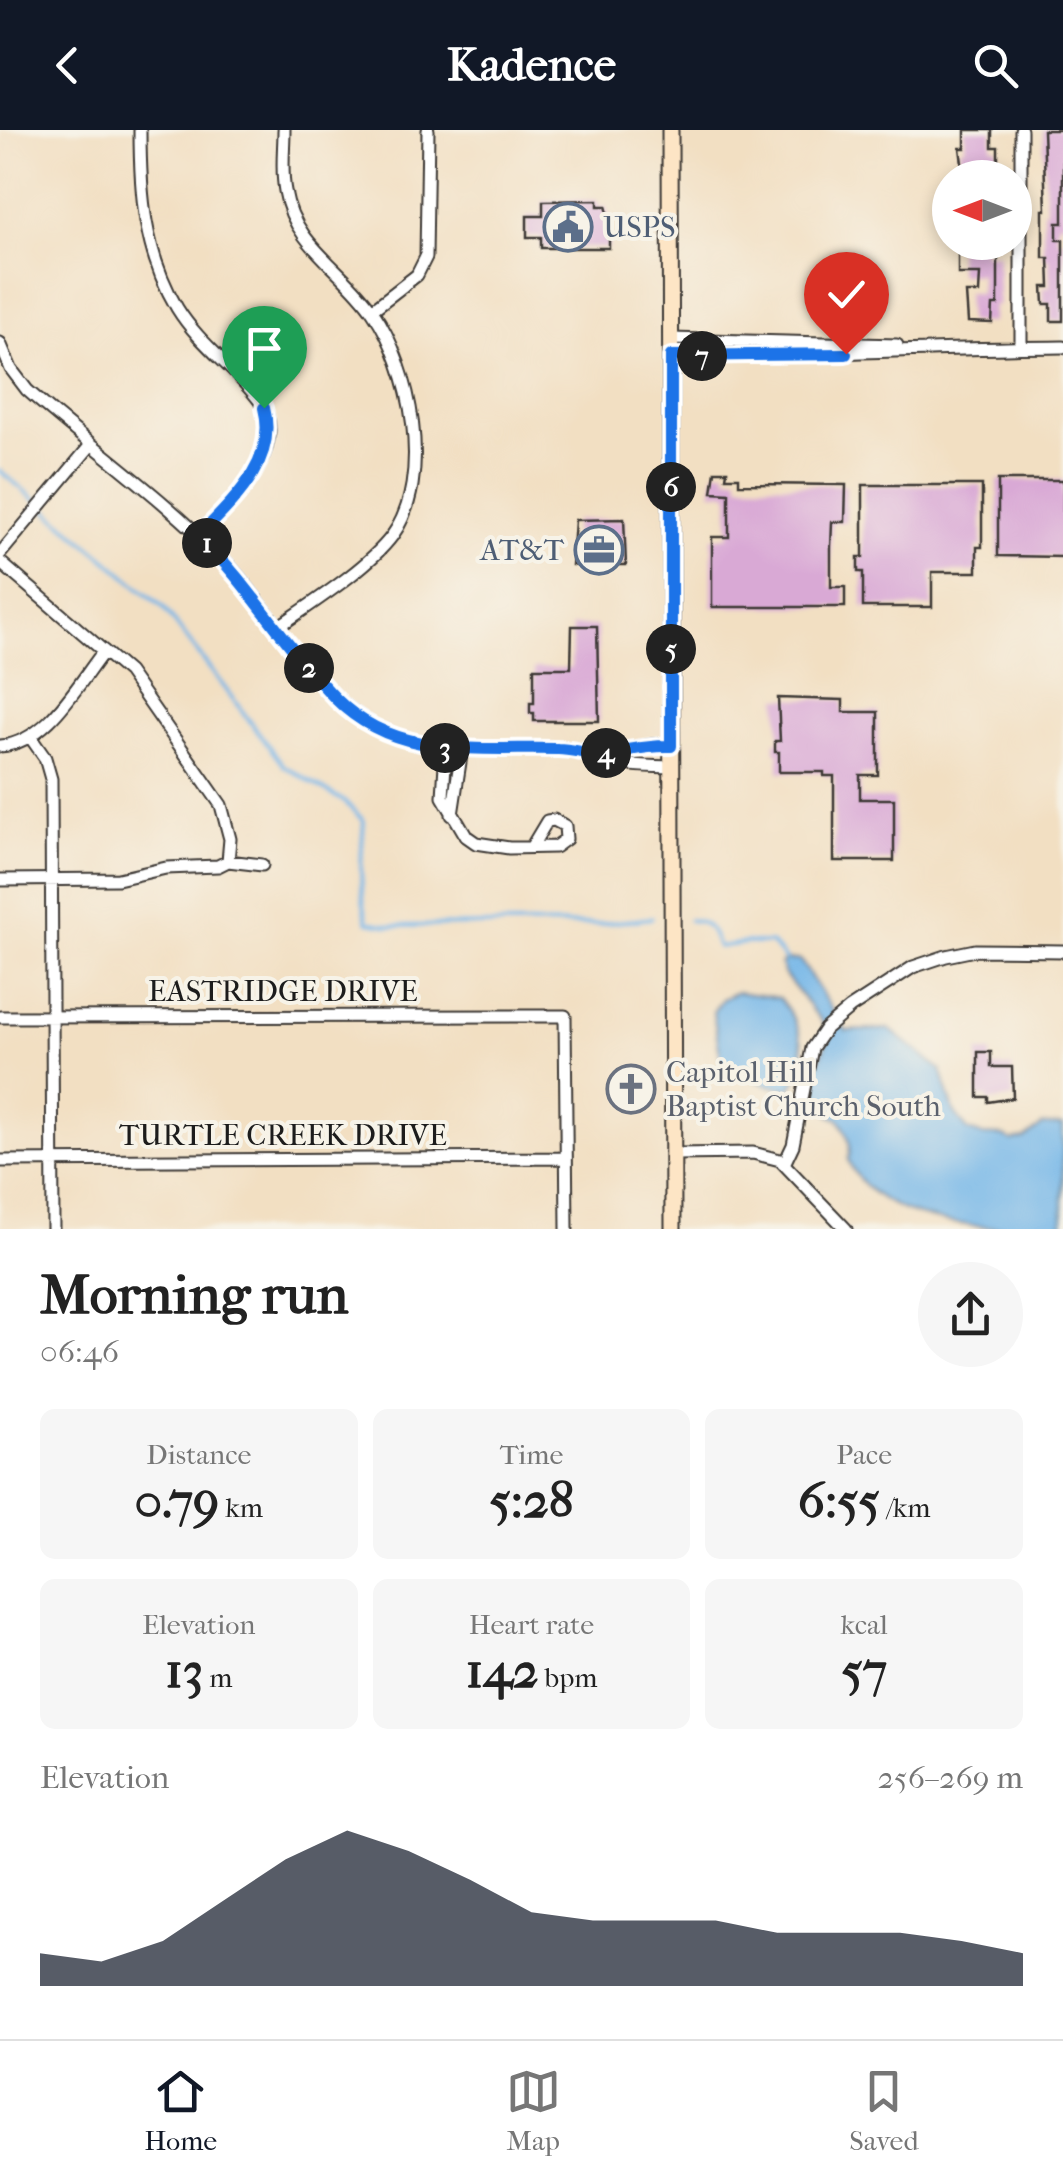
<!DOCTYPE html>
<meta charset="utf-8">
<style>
body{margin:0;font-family:"IM FELL French Canon",serif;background:#f6f6f6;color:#222;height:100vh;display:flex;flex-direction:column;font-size:38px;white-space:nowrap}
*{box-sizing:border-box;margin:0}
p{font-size:32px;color:#767676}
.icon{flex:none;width:55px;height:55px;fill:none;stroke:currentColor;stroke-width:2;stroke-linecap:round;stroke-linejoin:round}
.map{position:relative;height:1099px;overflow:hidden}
.drawer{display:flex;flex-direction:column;background:#fff;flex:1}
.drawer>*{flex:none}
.needle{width:65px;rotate:270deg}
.buttons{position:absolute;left:932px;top:30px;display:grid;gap:20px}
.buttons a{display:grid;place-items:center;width:100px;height:100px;border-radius:50%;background:#fff;box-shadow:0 5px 15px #0003;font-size:50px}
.pin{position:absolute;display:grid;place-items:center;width:85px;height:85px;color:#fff;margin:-102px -42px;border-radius:50% 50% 50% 0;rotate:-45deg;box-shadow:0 0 10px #0007}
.pin .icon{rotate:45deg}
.km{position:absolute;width:50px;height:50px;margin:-25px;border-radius:50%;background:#222;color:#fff;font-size:28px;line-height:50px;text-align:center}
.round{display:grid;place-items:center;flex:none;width:105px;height:105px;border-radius:52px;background:#f6f6f6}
.head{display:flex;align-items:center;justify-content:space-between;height:170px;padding:0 40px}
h1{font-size:55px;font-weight:700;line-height:75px}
.metrics{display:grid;grid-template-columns:repeat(3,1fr);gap:15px;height:170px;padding:10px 40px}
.metrics div{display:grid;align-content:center;border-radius:15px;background:#f6f6f6;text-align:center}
.metrics b{font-size:50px;font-weight:700}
.metrics small{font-size:28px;font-weight:400}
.metrics p{font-size:28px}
.chart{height:280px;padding:20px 40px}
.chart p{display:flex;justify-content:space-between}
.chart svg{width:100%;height:180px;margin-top:10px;fill:#111827;opacity:.7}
header{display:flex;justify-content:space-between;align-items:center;height:130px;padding:0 40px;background:#111827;color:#fff;font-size:45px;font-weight:700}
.dock{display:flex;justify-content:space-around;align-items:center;height:140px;border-top:2px solid #e0e0e0;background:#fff;font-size:28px;color:#767676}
.dock a{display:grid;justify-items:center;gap:5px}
.dock .current{color:#111827}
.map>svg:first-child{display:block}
.water{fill:#72b5e8;stroke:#476882;stroke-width:2.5}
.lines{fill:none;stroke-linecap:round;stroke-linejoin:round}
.stream{stroke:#72b5e8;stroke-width:4}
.building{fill:#d9a9d5}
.minor-casing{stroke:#3c3935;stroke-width:15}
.secondary-casing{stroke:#3c3935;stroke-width:19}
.minor{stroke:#fff;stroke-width:11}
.secondary{stroke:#fde5c5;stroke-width:15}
.route-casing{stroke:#fff;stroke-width:20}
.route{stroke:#1a73e8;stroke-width:12}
.labels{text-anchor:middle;stroke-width:8;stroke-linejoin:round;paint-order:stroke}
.service-label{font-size:30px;fill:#4e5e75;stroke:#f7f3e8;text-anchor:start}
.street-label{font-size:30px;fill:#1c1c1c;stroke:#f7f3e8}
.worship-label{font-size:30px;fill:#5b616d;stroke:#f7f3e8;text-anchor:start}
</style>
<header><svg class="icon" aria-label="back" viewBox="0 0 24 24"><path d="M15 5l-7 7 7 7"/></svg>Kadence<svg class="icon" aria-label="search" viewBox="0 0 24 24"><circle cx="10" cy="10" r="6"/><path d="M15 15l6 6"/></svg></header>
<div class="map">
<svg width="1063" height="1099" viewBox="0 0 1063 1099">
<rect width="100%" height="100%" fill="#f7f3e8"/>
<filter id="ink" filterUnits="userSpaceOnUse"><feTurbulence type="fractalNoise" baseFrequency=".01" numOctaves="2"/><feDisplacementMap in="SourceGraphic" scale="20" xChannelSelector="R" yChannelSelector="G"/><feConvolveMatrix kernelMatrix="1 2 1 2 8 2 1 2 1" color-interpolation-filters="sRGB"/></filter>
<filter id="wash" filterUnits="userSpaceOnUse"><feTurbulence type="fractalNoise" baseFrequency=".0048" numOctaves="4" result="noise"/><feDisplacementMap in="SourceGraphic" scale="40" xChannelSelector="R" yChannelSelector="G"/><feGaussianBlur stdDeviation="2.25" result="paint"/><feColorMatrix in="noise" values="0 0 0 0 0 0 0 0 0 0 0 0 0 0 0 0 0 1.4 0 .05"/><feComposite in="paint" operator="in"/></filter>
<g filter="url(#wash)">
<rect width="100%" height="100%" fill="#f2dfc2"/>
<!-- water -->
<path class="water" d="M786,830H800L846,901L889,899L941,940L954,982L968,1001L981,1005L1003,1006L1012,1011L1024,1009L1043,995H1063V1099C991,1099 877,1099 848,1030C853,1015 847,1002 839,989C800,976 819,928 831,903L784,844L781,834Z
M737,862L779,868C802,895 812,927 791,958C768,961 739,942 721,929L713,882L722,869Z"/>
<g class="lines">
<!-- stream -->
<path class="stream" d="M0,341L37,371
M44,378L163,477L284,636L345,672L364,691C361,726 358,758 368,792L391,796L598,794L652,788
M689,790C708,791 712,801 718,817L746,813H771L786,830"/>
</g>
<g id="blocks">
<!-- building -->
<path class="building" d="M965,0H992V17H998V34H990V48H964L960,18H965Z
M1043,0H1063V93H1057V110H1063V191H1051V174H1044L1043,157H1050L1049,128H1043V80H1046Z
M598,70V76H606L609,87V118H541V107H527V86H543V71Z
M965,112H984V124H998V175H993L992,193L968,192L966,163H979L980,144H958V118H964Z
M715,341H727L726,347H739V354L846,355L845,392H832L831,417V457H845V477H712V407H729V363L712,362Z
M998,350H1063V427L998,426Z
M863,355H982V417H977V442H932V477H863V442H858V427H863Z
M624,389L626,435H572L575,390Z
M572,496H597L599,591H534V583H530V573H534V538H571Z
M778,568L843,570V582H878V645H860V669H894V731H834V646H824V642H779V622H775V611H780Z
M978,922H991V937H1012L1013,968L988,972V967H978Z"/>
</g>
</g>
<g filter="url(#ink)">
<use href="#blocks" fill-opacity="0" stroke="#3c3935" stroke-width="2.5"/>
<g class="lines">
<!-- minor casing -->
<g class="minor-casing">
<path id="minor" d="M140,0C140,64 144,122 177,178C199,214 234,237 259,270C294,317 229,375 199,406
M1021,0V217
M372,180L417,145L426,127L428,0
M671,209L897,215
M0,213L11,239L27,260C91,317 163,367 222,428C278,485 312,568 387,603C446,630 512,614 575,620C593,622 608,631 626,634C640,637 656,636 671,637
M671,226C802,226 932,218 1063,217
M0,424L90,316
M0,432L128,542L221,675L230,709L228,731
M278,497C311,474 369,437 392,406C434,349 411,237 373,182C344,139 294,116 285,61C281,41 284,20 284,0
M31,608L45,628L51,649L53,1099
M0,616C47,613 77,555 104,521
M446,618L443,667L466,706L476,713L509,718L555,717L566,709L565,696L554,690L547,691L532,716
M603,624L653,615L671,616
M452,685L462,619
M0,750L118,749L166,738L218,736L228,731L262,735
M0,887L565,886L567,1099
M673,1024L753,1023L780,1030L846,1099
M0,1031L566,1028
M785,1032L793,1015L812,918L825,899L850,878L913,837L946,826L975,820L1063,821"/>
</g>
<!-- secondary casing -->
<g class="secondary-casing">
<path id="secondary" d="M670,0L673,1099"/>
</g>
<!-- minor -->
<use href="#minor" class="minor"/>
<!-- secondary -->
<use href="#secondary" class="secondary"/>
</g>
</g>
<g class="lines" filter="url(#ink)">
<!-- route casing -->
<g class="route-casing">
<path id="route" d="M264,278C278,331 233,371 199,406C250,455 286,518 336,569C396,630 481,617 558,619C573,619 589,625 603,624C627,621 647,615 671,616V226L846,224"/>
</g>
<!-- route -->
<use href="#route" class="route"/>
</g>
<!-- icons -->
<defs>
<g id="civic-ring" transform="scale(2.5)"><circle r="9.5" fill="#f7f3e8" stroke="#5c6f8a" stroke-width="1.5"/><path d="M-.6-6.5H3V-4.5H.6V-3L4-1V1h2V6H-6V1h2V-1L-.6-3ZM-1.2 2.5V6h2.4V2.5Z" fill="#5c6f8a"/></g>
<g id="office-ring" transform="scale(2.5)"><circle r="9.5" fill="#f7f3e8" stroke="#5c6f8a" stroke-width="1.5"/><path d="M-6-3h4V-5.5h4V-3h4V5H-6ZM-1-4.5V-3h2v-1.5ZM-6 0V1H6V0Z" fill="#5c6f8a"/></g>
<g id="church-ring" transform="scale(2.5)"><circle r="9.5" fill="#f7f3e8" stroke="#6b7280" stroke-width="1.5"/><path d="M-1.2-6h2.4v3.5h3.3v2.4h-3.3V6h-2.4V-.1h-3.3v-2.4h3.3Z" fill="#6b7280"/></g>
</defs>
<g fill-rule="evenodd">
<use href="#civic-ring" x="568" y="97"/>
<use href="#office-ring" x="599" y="420"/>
<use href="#church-ring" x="631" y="959"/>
</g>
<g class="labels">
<!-- service labels -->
<g class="service-label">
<text x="603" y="107">USPS</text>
<text x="564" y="430" text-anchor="end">AT&amp;T</text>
</g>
<!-- street labels -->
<g class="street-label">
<text x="283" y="871">EASTRIDGE DRIVE</text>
<text x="283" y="1015">TURTLE CREEK DRIVE</text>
</g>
<!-- worship labels -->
<g class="worship-label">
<text x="666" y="952">Capitol Hill<tspan x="666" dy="34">Baptist Church South</tspan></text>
</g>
</g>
</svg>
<div class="buttons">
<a><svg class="needle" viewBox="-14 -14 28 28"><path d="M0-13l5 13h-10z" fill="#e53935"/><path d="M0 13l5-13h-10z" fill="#767676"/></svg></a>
</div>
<div class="pin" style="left:264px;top:278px;background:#1e9e55"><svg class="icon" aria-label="arrive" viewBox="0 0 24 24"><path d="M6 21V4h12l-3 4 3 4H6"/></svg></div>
<div class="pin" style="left:846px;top:224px;background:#d93025"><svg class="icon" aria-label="check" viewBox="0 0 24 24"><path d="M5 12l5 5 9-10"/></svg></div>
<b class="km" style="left:207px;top:413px">1</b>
<b class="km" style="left:309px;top:538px">2</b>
<b class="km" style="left:445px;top:618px">3</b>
<b class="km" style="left:606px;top:623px">4</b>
<b class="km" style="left:671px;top:519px">5</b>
<b class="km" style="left:671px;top:357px">6</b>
<b class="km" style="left:702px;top:226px">7</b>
</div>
<section class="drawer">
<div class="head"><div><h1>Morning run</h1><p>06:46</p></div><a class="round"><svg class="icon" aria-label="share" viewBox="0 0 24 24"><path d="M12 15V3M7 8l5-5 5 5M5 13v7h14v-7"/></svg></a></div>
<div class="metrics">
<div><p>Distance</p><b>0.79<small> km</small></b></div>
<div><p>Time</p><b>5:28</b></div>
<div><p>Pace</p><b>6:55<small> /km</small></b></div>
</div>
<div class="metrics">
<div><p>Elevation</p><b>13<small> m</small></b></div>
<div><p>Heart rate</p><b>142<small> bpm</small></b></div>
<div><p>kcal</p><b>57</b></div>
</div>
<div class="chart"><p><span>Elevation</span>256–269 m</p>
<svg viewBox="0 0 160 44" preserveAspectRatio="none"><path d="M0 44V36L10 38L20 33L30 23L40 13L50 6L60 11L70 18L80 26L90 28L100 28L110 28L120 31L130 31L140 31L150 33L160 36V44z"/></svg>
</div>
</section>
<nav class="dock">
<a class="current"><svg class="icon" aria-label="home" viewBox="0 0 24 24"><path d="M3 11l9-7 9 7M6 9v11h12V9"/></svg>Home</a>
<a><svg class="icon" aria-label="map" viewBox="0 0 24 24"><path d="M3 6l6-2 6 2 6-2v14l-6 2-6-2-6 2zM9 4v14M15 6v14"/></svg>Map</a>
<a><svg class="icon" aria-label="saved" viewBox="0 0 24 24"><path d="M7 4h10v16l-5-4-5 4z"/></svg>Saved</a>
</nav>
